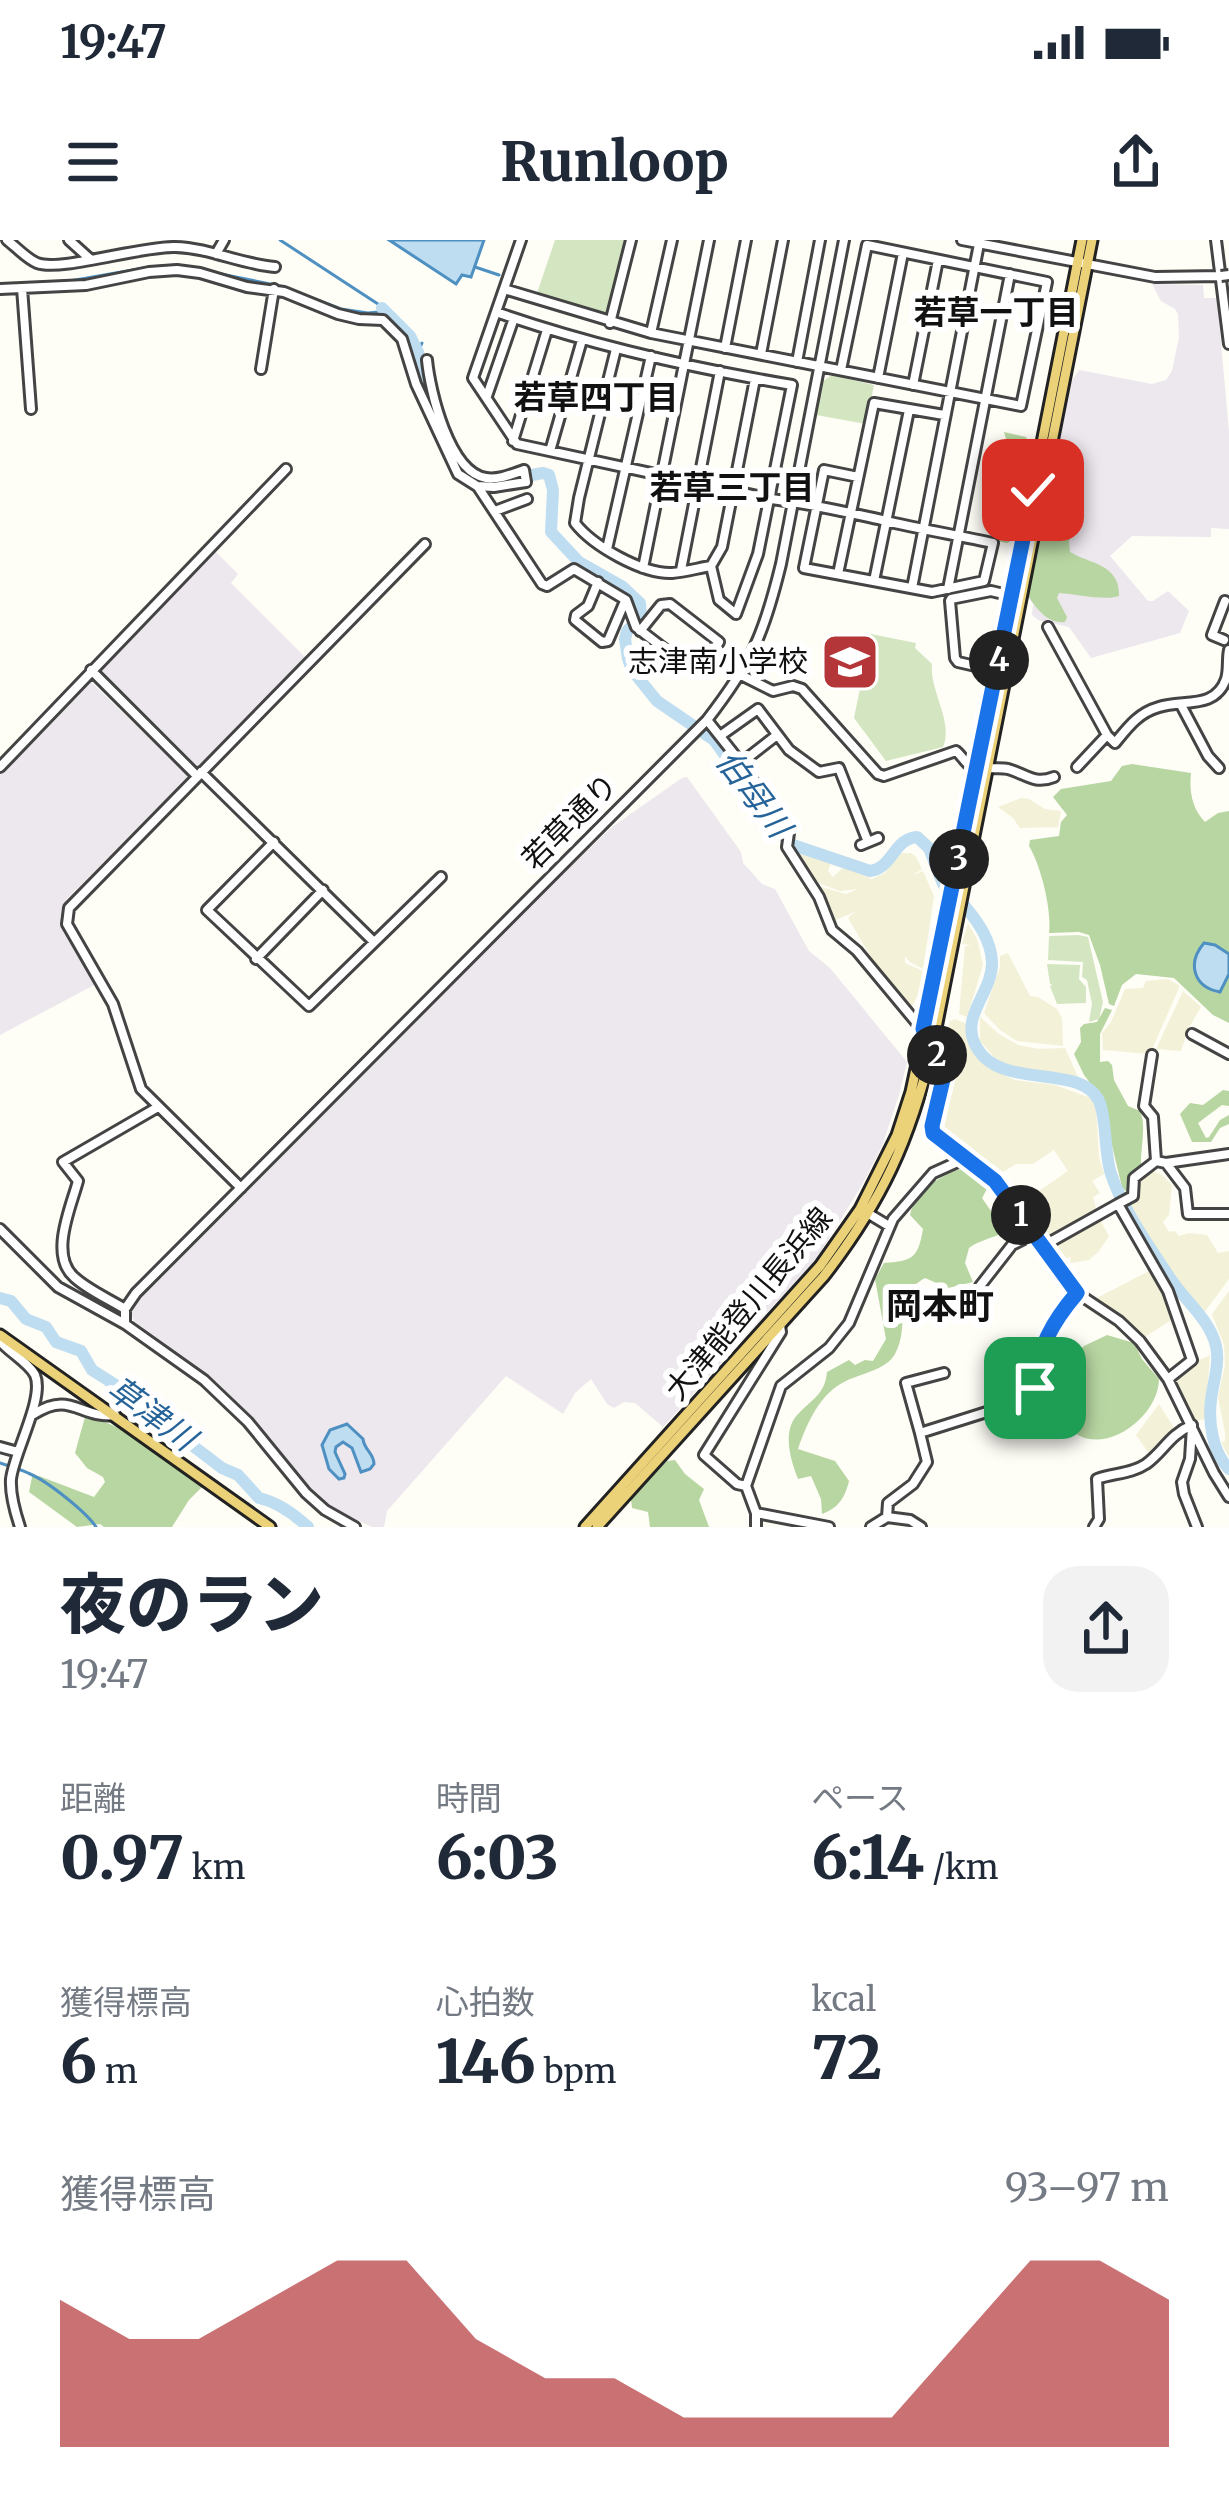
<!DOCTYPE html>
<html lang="ja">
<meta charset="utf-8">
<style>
body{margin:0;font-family:Merriweather,"Noto Sans JP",serif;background:#f2f2f3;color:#1f2937;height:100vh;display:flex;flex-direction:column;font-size:45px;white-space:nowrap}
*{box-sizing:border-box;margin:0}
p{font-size:39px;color:#747a83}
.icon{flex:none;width:66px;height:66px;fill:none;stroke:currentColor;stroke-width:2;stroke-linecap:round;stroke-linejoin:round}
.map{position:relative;height:1287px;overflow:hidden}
.drawer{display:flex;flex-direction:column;background:#fff;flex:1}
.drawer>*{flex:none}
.pin{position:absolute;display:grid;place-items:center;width:102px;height:102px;color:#fff;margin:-51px;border-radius:24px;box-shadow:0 6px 18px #0006}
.km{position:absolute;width:60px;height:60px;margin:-30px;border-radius:50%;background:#222;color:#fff;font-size:33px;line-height:60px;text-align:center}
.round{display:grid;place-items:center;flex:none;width:126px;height:126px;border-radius:36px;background:#f2f2f3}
.head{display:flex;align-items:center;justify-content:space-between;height:204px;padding:0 60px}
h1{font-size:66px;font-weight:800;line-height:90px}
.figures{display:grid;grid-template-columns:repeat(3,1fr);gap:18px;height:204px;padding:12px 60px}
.figures div{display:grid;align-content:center}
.figures b{font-size:60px;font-weight:800}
.figures small{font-size:33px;font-weight:400}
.figures p{font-size:33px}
.chart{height:336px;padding:24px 60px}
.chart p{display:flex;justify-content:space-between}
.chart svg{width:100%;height:216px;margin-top:12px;fill:#b43639;opacity:.7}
.status{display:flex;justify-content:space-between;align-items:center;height:84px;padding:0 60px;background:#fff;direction:ltr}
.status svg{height:33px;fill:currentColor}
header{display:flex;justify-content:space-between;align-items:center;height:156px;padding:0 60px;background:#fff;font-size:54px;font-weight:800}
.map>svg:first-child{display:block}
.industrial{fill:#ede7ee}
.farmland{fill:#f3f1d7}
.green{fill:#d4e6c1}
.forest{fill:#b8d6a2}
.water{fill:#bfddf1;stroke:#4d90c1;stroke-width:3}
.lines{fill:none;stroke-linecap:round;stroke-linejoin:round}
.stream{stroke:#4d90c1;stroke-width:3}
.river{stroke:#bfddf1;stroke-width:12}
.minor-casing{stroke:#444;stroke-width:14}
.major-casing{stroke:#222;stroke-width:15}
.minor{stroke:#fff;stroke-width:8}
.major{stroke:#ebd279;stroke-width:9}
.minor-bridge-casing{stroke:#444;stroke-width:14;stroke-linecap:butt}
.minor-bridge{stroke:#fff;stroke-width:8}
.route-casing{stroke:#fff;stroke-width:24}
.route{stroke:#1a73e8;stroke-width:15}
.labels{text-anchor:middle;stroke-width:12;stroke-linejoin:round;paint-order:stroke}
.poi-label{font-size:30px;fill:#111;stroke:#fff;text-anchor:end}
.street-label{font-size:30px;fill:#111;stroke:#fff}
.neighbourhood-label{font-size:33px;font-weight:bold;fill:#111;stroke:#fff}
.water-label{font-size:33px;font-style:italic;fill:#256398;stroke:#fff}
.quarter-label{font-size:36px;font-weight:bold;fill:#111;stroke:#fff}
</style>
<div class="status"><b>19:47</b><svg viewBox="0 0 49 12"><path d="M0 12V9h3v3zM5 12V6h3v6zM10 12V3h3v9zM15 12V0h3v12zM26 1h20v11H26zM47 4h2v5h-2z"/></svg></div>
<header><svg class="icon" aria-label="menu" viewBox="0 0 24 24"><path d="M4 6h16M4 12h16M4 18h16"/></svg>Runloop<svg class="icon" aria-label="share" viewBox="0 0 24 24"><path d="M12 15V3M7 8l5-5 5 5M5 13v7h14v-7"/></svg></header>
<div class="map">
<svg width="1229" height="1287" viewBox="0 0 1229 1287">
<rect width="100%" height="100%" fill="#fefdf6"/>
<!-- industrial -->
<path class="industrial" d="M1152,44L1203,45L1204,58H1217L1229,192V289L1211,288V297L1132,296L1110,316L1148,361H1153L1168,351L1189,371L1180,393L1091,418L1069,387L1038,380L1032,375L1033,364L1026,354L1048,262L1053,256L1064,254L1062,233H1057L1054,228L1071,142L1079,130L1152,144L1166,140L1172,131L1179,97L1178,74L1175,69L1161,61Z
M214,310L238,334L231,343L307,419L197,529L96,428Z
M88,439L188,536L66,660L61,677L63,692L96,744L0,795V535Z
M687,537L741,612L743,623L762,644L775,649L809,711L830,728L907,822L899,855L882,906L862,945L817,1018L663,1187L635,1163L624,1162L614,1168L607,1164L591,1139L575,1153L563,1174L506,1136L387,1271L384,1287H372L337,1271L318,1257L259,1186L217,1142L134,1081L131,1072L134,1064L490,704L612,587L682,538Z"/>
<!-- farmland -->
<path class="farmland" d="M1021,558L1029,559L1045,569L1061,571L1058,587L1020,588L1013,578L998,567Z
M797,612L831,622L828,631L833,637L844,627L872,639L885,633L901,613H911L916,617L922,629L913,635L923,631L934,656L923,729L910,722L905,716V723L923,731L919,753L911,768L898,753H893L874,722L848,678L855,672L833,681L814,645L846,654L858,649L840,651L821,644L804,630Z
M968,683L977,699L983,725L967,777L959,774L965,706L972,705L962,704Z
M1008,713L1030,756L1038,757L1057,769L1062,778L1063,806L1017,801L1000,790L984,773L1000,727V716Z
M1167,739L1179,745V748L1150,814L1103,810L1102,793L1111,782L1125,749L1143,748L1146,741Z
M1183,751L1201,767L1188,789L1181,811L1156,809Z
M980,777L999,794L1018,805L1039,809L1065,808L1078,837L1008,826L995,818L980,801Z
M955,779L967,784L972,810L989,828L1015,840L1055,845L1091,858L1096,867L1099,917L1104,934L1092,941L1100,953L1093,957L1097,972L1043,999L1020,964L1068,931L1054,910L1033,924H1016L998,935L996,932L993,935L939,895L936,884L949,828L947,793L950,781Z
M1152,931L1162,935L1172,945L1169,975L1163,982L1169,992L1175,991L1179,996L1189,993L1207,995L1218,1013L1229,1011V1039L1203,1074L1178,1046L1128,964L1136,958L1138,942Z
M1099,978L1109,996L1099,1011L1089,1020L1071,1023L1070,1017L1058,1021L1049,1006Z
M1153,1029L1172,1063L1176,1077L1142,1099L1128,1083L1097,1058Z
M1229,1051V1217L1221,1202L1225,1201V1192L1218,1157L1225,1125L1224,1105L1212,1074Z
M1210,1115L1205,1179L1195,1181L1174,1139L1185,1127Z
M1159,1164L1174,1188L1151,1216L1136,1195Z"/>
<!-- green -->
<path class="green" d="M555,0H625L605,78L536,56Z
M832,135L874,145L866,184L816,175L823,141Z
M871,394L916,403L915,408L932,424C929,451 954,481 943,507L886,521L854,478Z
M1078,695L1088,697L1103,762L1099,779L1089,782L1092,764L1087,740L1082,737L1083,722L1048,720L1049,696Z
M1047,724L1080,725L1079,739L1086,747V763L1057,764L1050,746L1053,745L1050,744Z"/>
<!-- forest -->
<path class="forest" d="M1004,192L1026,197L1030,205L1031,215L1011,301L1007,303L997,301C995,294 990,290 988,284C979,266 1000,243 1005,226L998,215L1006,199Z
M1048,281L1072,284L1074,288L1069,301L1070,312C1090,324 1120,324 1119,356C1105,361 1076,354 1059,353L1057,358L1067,377L1065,382C1047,384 1036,368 1027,354L1042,283Z
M1132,524L1191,533C1189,551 1192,569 1205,582L1218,573L1229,571V714L1215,705L1200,706C1189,727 1194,744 1217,753L1223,748L1229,734V783L1213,775L1174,738L1136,734L1122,745L1114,766L1109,764L1100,725L1089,695L1079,692L1049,693C1052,670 1041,626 1029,606L1030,600L1059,596L1061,582L1067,575L1053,557L1061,549L1111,541L1122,526Z
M1105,768L1112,770L1100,794V822L1108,821L1112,825L1114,840L1128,866L1140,871C1147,886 1140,909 1141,927L1131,938L1127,953L1122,947L1100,856L1084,835L1074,814L1081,802L1080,788L1084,784L1097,782Z
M1223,850L1229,851V866L1222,865L1198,883L1206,898L1209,897L1220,880L1229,875V884L1220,888L1211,902H1192L1180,874L1190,863L1203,865Z
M965,928C978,932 984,934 988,947L982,958L993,974L1001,978L1012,971L1017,984C1004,997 984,997 969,1008L965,1023L973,1042L948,1048L925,1038C891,1057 911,1086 895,1114C886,1130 862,1133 846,1141C820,1153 807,1183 798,1209L835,1221L849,1241C845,1257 839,1268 822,1274L821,1259L811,1236L798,1239C790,1218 781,1189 800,1172C814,1158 825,1153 827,1132L849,1120L855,1125L865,1120L873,1121L886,1099L875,1039L884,1023C913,1021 918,1018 923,989L910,975C915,952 942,933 965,928Z
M1107,1095L1134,1103L1142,1119L1159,1139C1159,1179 1097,1223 1066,1185L1082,1165L1079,1152L1061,1132L1084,1106Z
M85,1177C118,1179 176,1225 203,1246L189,1260L172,1287H104L100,1284L77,1287L29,1252L32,1237L39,1236L94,1257L105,1242L103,1237L87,1228L75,1213Z
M675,1220L685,1234L704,1249L699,1260L709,1287H650L648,1272L632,1268L631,1259L667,1221Z"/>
<!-- water -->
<path class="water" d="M389,0H484L471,37L462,35L456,44Z
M1204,703L1215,705L1229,714V734L1220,752C1193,747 1187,723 1204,703Z
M347,1184L363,1199C364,1210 374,1213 374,1224L370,1229L361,1232L352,1208L343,1202L336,1207L335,1212L345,1234L344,1238L339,1239L329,1229L322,1205L330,1190Z"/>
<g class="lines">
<!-- stream -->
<path class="stream" d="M280,0L381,66
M475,27L499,35
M64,42L150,27L176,25L280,46L341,69L368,73L378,72L382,68
M418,112L422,103
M0,1223C9,1226 20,1229 28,1233C48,1241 87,1273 96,1287"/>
<!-- river -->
<path class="river" d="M382,68L410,96L418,112L427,154L439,181
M449,206C470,254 501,240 543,233L549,235L553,250L551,292L579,322L623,347L640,363L641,376L627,391L625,399L628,419L632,430L657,461L714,500L779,591L793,605L870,631C893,628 893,599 917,597L929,608L943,644
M964,665C978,682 991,700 992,722C993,753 958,777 977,808C1002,851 1080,822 1099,861C1107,879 1104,913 1111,934C1123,970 1149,1006 1170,1038C1184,1060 1209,1078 1216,1106C1220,1124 1213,1142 1211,1160C1208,1183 1213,1213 1229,1229
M0,1058L11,1061L26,1079L46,1087L56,1102L81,1111L92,1130L133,1156L147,1171L222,1228L238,1235L259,1258C277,1262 294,1274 308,1287"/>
<!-- minor casing -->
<g class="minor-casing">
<path id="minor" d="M7,0C16,7 27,19 37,23C60,32 141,6 175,7C210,8 240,24 275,27
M69,0L90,19
M521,0L473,138L517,204L771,259C808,263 845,272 882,280C919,289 956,295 993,303L984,341L932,352L804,328L824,230L858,237
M962,0L1155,37L1221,36
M1216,0L1229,104
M216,14L224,0
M22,48L31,169
M0,49L86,45L149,32L177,30L200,33L247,47L284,52L338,74L359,79L383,80L402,99L416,144L458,234L477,246L494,247L526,242L524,230C512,234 499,240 486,238C449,232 430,151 427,120
M504,49L651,93L1021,166L1047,42L867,5L841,130
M496,72C591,105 692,128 792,145L758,314L736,374L719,360L711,326L722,307L755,139
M610,83L631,0
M651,93L672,0
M725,108L746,0
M616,109L579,258L575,283C593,306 642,334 672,333C684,332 699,328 711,326
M761,114L783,0
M797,122L820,0
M261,129L274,49
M878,138L903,13
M913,145L938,20
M487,156L514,78
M513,201L547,90
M550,211L582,100
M478,247L542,344L547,346L574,329L626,360L636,387L684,424L734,425L744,431
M495,271L527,259
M607,309L651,116
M643,328L709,0
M681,330L720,131
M838,334L874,163L944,175
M874,341L909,170
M598,342L588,366L576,375L575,380L602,402L608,401L625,361
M912,348L979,4
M948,349L1010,34
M1048,387L1107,495L1115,503C1128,487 1138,473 1159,467C1183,459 1215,470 1226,439C1229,430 1227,419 1229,410
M640,391L661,365L670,364L719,402L704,422
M1224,400L1212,395L1225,361
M91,430L197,536
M997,431L958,422L955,418L950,361L951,359L991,351L1012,356
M741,435L773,451L793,446L802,449L878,534L884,536L956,511C961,515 964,521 969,525C979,532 996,526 1008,529C1026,534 1034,545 1054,537
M1181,465L1208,516L1219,528
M707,480L741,523L789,593L787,607L819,657L832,690L857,711L926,794
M720,496L758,469L789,510L819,532L839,528L868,602
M741,523L777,495
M0,527L286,229
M1077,527L1107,495
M201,532L374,702
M274,602L207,670L309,766L441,637
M861,605L878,598
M256,719L323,650
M1192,794L1229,814
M932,808L945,831L933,893L964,919L995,941L1077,1053L1119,1081L1140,1101L1168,1139L1214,1233L1229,1257
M1152,815L1144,866L1153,877L1156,921L1134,938L1133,956L1118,964L1168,1051L1192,1120L1168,1139
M1156,921L1166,923L1185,948L1188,974H1229
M1166,923L1229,914
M241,948L141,849L113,764L67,684L69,668L425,304
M869,974L889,986
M0,989L58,1047L125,1084L204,1140L248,1182L306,1253L325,1270L355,1287
M1043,1006L1118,964
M980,1046L1012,1005L1034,994
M125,1069C109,1059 88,1050 74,1037C49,1015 71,967 78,941L63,922L158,867
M125,1084V1069L136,1053L707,480C752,422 764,394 781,324L844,0
M0,1101C9,1112 29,1123 35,1135C45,1158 14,1212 11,1239C10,1254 15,1272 20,1287
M34,1174C71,1150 80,1179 115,1175
M1192,1187L1190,1219L1182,1242L1184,1254L1197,1287
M920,1193L906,1143L944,1133
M0,1207L18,1212
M746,1246L737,1244L704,1215L781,1092L780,1085
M756,1273L829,1287
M887,1277L888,1263L913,1244L927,1222L920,1193L1012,1164L1032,1162C1034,1149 1033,1135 1036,1122C1042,1096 1061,1072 1077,1053
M756,1287V1273L746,1246L781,1146L829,1108L849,1083L893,979L933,933L964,919
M871,1287L887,1277L910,1280L921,1287
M1094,1287L1099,1279L1097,1239C1114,1233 1131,1234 1146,1224C1164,1211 1169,1195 1192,1185"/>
</g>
<!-- major casing -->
<g class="major-casing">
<path id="major" d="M0,1095L270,1287
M585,1287L820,1026L860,969L897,895L911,852L948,679L1082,0
M597,1287L824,1036C882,961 910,900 932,808L1092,0"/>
</g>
<!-- minor -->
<use href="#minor" class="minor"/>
<!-- major -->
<use href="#major" class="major"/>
<!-- minor-bridge casing -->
<g class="minor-bridge-casing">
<path id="minor-bridge" d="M1221,36L1229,35"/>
</g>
<!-- minor-bridge -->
<use href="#minor-bridge" class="minor-bridge"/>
</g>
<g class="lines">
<!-- route casing -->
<g class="route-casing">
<path id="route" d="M1033,250L923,789L945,831L932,886L933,893L995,941L1077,1053C1053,1081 1036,1110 1035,1148"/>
</g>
<!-- route -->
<use href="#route" class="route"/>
</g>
<!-- icons -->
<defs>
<g id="school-square" transform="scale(3)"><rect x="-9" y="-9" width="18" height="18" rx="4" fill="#b43639" stroke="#fff"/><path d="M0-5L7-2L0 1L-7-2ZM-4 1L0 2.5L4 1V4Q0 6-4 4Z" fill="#fff"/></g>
</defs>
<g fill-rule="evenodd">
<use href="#school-square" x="850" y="422"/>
</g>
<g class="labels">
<!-- poi labels -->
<g class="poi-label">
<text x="808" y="432">志津南小学校</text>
</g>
<!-- street labels -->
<g class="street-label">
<text transform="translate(570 582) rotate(-45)" y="10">若草通り</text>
<text transform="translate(749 1064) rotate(-50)" y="10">大津能登川長浜線</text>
</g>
<!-- neighbourhood labels -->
<g class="neighbourhood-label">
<text x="996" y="84">若草一丁目</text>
<text x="596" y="169">若草四丁目</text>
<text x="732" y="259">若草三丁目</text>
</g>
<!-- water labels -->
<g class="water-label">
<text transform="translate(754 553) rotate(53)" y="12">伯母川</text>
<text transform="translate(152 1173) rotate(36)" y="12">草津川</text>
</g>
<!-- quarter labels -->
<g class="quarter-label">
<text x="940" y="1079">岡本町</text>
</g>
</g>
</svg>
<div class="pin" style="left:1035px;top:1148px;background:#1e9e55"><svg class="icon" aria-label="arrive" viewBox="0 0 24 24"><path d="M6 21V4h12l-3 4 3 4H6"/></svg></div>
<div class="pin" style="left:1033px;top:250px;background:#d93025"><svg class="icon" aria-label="check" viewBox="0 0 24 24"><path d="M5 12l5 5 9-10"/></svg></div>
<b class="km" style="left:1021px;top:975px">1</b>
<b class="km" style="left:937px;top:815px">2</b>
<b class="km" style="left:959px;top:619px">3</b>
<b class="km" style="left:999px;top:420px">4</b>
</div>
<section class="drawer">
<div class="head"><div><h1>夜のラン</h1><p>19:47</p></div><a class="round"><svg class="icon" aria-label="share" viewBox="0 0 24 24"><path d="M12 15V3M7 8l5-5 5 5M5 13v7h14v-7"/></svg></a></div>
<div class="figures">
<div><p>距離</p><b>0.97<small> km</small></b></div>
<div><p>時間</p><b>6:03</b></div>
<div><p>ペース</p><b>6:14<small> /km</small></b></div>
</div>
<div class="figures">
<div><p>獲得標高</p><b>6<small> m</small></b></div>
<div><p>心拍数</p><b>146<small> bpm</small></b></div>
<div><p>kcal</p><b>72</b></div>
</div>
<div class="chart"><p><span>獲得標高</span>93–97 m</p>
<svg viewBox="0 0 160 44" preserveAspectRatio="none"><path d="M0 44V14L10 22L20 22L30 14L40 6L50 6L60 22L70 30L80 30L90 38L100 38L110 38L120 38L130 22L140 6L150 6L160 14V44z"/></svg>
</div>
</section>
